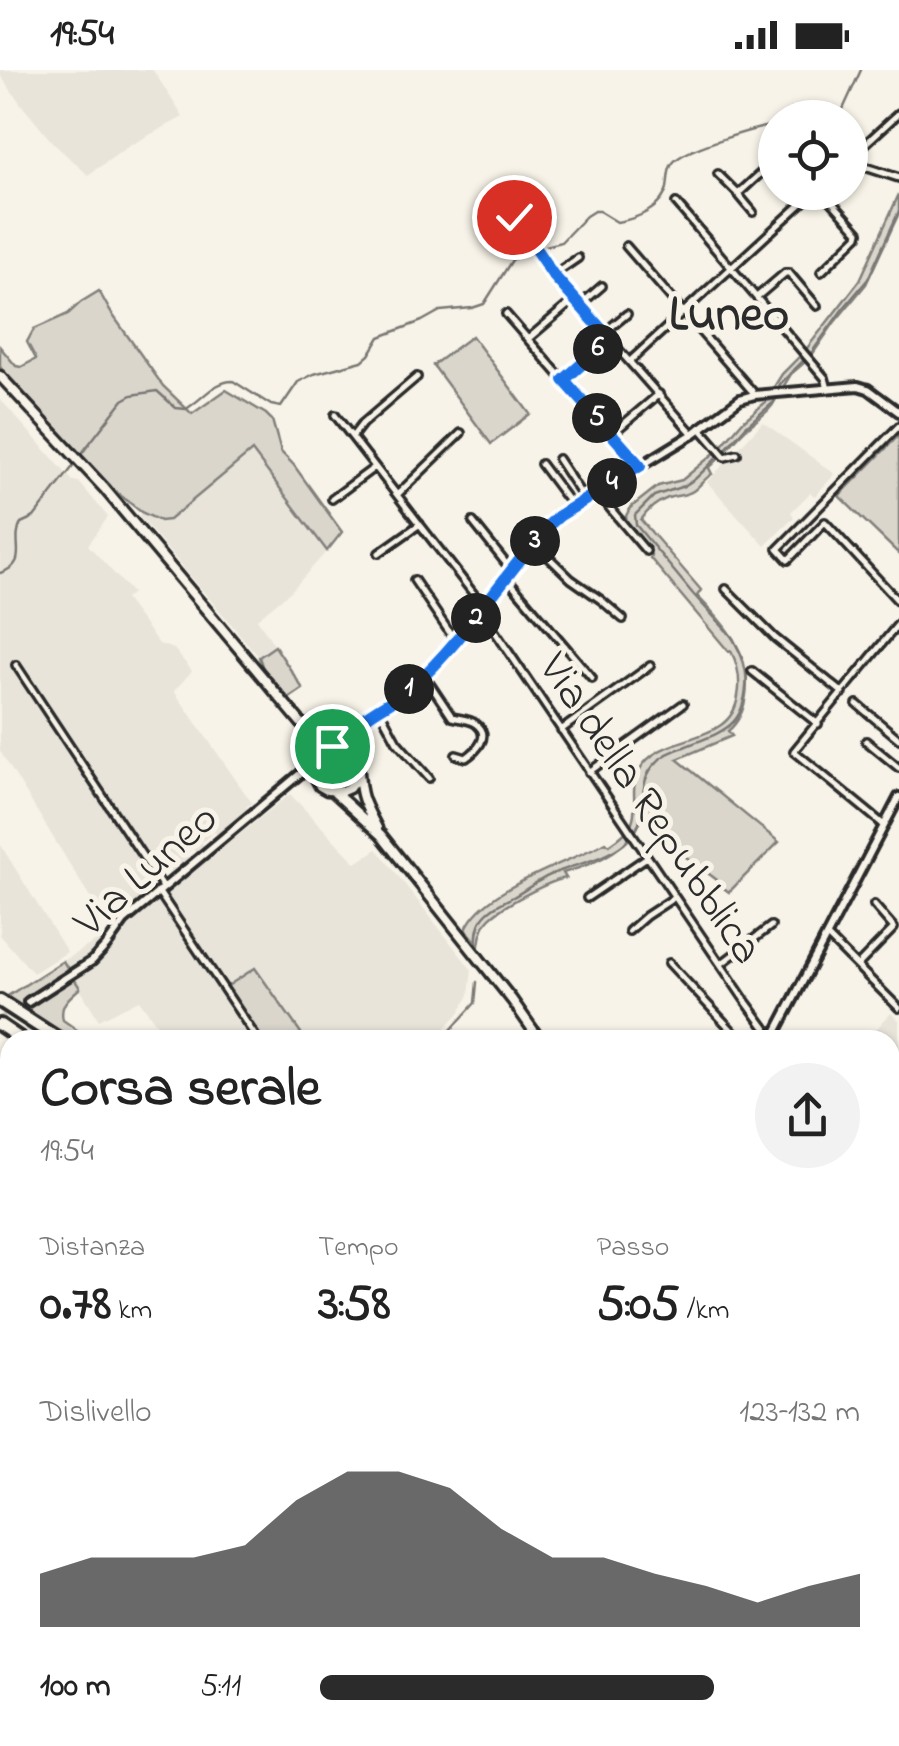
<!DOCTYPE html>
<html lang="it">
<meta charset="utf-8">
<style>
body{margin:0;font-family:"Indie Flower",sans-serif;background:#f2f2f2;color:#222;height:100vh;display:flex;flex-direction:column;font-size:38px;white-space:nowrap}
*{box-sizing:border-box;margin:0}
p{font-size:32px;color:#767676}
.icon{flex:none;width:55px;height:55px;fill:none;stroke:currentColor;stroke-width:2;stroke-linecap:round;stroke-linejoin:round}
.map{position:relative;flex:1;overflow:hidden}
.sheet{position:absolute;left:0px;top:960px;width:900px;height:718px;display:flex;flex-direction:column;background:#fff;border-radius:30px 30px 0 0;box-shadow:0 2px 8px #0004}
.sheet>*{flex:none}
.controls{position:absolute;left:758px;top:30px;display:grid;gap:20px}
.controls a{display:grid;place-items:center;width:110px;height:110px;border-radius:50%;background:#fff;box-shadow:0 2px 8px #0004;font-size:50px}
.pin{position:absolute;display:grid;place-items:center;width:85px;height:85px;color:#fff;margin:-42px;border:5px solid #fff;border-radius:50%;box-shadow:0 2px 10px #0007}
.km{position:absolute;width:50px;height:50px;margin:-25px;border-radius:50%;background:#222;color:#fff;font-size:28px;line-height:50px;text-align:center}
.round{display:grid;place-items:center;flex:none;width:105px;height:105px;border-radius:52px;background:#f2f2f2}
.overview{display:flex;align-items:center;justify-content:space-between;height:170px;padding:0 40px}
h1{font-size:55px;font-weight:700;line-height:75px}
.metrics{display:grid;grid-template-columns:repeat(3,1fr);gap:15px;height:170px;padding:10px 40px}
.metrics div{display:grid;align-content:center}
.metrics b{font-size:50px;font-weight:700}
.metrics small{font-size:28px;font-weight:400}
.metrics p{font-size:28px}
.chart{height:280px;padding:20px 40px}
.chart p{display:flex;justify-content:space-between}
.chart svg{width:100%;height:180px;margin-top:10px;fill:#2b2b2b;opacity:.7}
ul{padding:0 40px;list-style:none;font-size:32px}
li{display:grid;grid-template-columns:160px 120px 1fr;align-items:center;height:75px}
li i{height:25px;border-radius:12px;background:#2b2b2b}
.status{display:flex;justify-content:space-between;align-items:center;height:70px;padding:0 50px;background:#fff;direction:ltr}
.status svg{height:28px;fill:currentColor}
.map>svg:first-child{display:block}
.built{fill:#e8e4da}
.green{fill:#dad6cc;stroke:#82807c;stroke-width:2.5}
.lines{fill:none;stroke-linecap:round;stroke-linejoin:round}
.stream{stroke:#7a7874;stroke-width:2.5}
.tertiary-tunnel{stroke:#cecbc2;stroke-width:6;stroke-dasharray:6 3;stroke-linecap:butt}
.motorway-tunnel{stroke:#cecbc2;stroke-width:10;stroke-dasharray:10 5;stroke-linecap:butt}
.minor-casing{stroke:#2b2b2b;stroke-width:12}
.tertiary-casing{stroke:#2b2b2b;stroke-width:14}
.secondary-casing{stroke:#2b2b2b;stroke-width:15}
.motorway-casing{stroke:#2b2b2b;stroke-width:18}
.minor{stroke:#f7f3e8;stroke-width:5}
.tertiary{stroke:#f7f3e8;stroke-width:6}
.secondary{stroke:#f7f3e8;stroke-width:8}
.motorway{stroke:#f7f3e8;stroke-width:10}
.route-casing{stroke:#fff;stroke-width:20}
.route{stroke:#1a73e8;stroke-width:12}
.labels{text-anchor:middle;stroke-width:10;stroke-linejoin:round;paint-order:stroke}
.street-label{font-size:45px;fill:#2b2b2b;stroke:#f7f3e8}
.quarter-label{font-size:50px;font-weight:bold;fill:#2b2b2b;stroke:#f7f3e8}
</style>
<div class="status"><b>19:54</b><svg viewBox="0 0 49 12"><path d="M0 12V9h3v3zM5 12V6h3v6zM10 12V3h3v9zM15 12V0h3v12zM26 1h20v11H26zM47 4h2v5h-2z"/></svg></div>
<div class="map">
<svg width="899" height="1676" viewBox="0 0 899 1676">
<rect width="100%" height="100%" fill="#f7f3e8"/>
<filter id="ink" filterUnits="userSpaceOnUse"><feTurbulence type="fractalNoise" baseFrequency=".01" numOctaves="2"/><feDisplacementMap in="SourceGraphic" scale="20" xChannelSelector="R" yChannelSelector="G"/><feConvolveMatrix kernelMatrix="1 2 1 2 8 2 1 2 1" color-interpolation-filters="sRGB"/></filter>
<g filter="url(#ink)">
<!-- built -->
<path class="built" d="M0,0H153L183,47L129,76L88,105L53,73L24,38L0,5Z
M0,329L73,411L79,412L108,447L88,475L132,523L125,529L159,574L174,579L192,601L174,621L252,733L246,737L249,742L220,766L214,762L202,772L204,778L199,783L192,779L186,784L189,790L171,804L160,803L148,812L151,820L107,855L0,681Z
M763,352L835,404L815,426L810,423L791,442L794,447L765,476L707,412Z
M252,381L327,481L291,521L257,549L275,576L259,587L139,446L141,442L152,448L169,450L176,446Z
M290,724L356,793L377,779L472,900L469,925L459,943L434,970H168L139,930L99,950L63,891L139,845Z
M0,774L67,882L33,903L0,865Z
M891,943L899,950V1087L890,1078V970H866Z"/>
<!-- green -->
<path class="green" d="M899,124V143L866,214L834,253L810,288L791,304L782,319L772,320L782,304L804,282L860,210Z
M99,221L110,241L163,316L192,344L226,320L266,344L272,350L281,382L293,394L342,462L327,481L252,381L169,450L160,451L141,442L109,416L0,297V277L16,296L21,297L36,289L27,272L34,259L68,244L81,232Z
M472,266L530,344L491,374L433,295Z
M776,329C770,343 756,349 745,360C732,372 723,386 709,398L712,404C704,409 700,416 693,421C686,426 676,425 668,428C657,432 647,441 641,450L701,520L697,526C724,553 752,584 746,625C744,640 739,652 728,661L732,666L677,689L779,772L729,822L717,813V810L651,761L645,740C635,777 598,793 563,803L566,808C549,811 506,834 492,846C484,852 480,865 479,875L466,859C483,818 568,793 606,772L609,775C652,749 624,729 639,701C660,660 731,678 738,626C741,610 738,595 731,581L729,582L650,488L651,485L627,454L626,446L630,438L658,416L682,410L718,380L742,352L767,331Z
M899,365V484L839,426Z
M275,576L303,619L288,629L263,599L259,587Z
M63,891L80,918C69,928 59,934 63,950L91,970H74L6,927Z
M255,898L301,963L292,970H262L226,917Z"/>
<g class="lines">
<!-- stream -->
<path class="stream" d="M839,48L861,0
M79,387L123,330L132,325L157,321L176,338L186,339C202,330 214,311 233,311L271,335L281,337L298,312L314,304L362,291L369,285L380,267L422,251L440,241L472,238L484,234L512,190L527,181L561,172L586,146L594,141H599L617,152C636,149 662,139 667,118C669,107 667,96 677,89C692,77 755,58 775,55
M0,503C31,493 10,474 21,453L34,447L75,394
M743,588L733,568L693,524L636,455L635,445L654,426L684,416L695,409L725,380L745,357L774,332L780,314L812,282L842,240L868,209L899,141
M476,879C477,869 476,858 482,849C489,838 502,833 513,827C528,819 543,806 560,801C581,793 605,788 624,774C655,750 631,716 657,692C664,684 674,681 684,677C729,659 745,657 747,604
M442,970L475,933L477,912
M0,1116L10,1111"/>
<!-- tertiary-tunnel -->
<path class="tertiary-tunnel" d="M0,949L28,932"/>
<!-- motorway-tunnel -->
<path class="motorway-tunnel" d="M890,1386L899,1393"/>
<!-- minor casing -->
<g class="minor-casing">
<path id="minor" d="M850,88L899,43
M850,92L899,108
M718,104L738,124L775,90
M738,124L753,142
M676,133L825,308L828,319
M514,147L553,205L693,364
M626,176L752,321L754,325
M821,202L858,166L859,162L823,122
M553,205L578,188
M758,226L785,203H789L817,236
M580,235L602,216
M506,244L639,397
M605,262L627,244
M528,269L575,229
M630,291L814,122
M563,310L610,269
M335,345L483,536
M899,356L778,479L788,490L825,452L899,532
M700,358L725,387L737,384
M612,364L659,324
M352,367L362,354L417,307
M558,389L585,430
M541,394L573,437
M597,423L646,481
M397,425L461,363
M332,429L375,397
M473,452L512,501
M534,473L571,509L601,530L623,549
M379,483L420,454
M507,508L592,608
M414,510L456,572
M726,519L775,568L843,623
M481,541L744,929L769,963L774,966
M16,595L163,817
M752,601L818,654
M424,605L452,647C459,649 470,649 476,654C492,666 476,681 466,688L456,685
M857,634L899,669
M379,639L397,672L429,708
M561,660L650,596
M866,671L899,698
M589,702L683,634
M884,755L794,681L899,553
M158,821L258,970
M587,828L647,787
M629,861L646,846L675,827
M827,866L899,938
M669,893L741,970
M721,894L771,856
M857,896L894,858L874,835
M890,1146L899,1156
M890,1268L899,1278
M672,1668L678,1676
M771,1668L778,1676
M847,1668L854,1676
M235,1676L244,1668"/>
</g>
<!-- tertiary casing -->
<g class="tertiary-casing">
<path id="tertiary" d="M335,675L349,660L406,622L424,605L464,562L534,473L559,446L693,364L740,329L754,325L858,316L868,319L899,342
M28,932L92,891L106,876L124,851L313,693
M772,970L899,727"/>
</g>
<!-- secondary casing -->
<g class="secondary-casing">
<path id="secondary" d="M0,306L104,418L307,660L332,675
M309,664L314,682L313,703L320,716L327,720L342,721L349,718L358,706
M315,687C328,673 355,670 358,695C360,706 359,716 363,728C366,738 372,748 377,758
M334,722L381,765L512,930L540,970
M890,1325L899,1329
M547,1676L552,1668"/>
</g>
<!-- motorway casing -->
<g class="motorway-casing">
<path id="motorway" d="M0,931L60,970
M0,955L22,970
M893,1407L899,1412"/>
</g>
<!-- minor -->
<use href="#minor" class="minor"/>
<!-- tertiary -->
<use href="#tertiary" class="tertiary"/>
<!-- secondary -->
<use href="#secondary" class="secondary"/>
<!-- motorway -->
<use href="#motorway" class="motorway"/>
</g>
</g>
<g class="lines" filter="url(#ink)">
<!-- route casing -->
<g class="route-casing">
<path id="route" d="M332,676C344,670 356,655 368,646C382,636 399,628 413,616C466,568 502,507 550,454L559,446L640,396L564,310L610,269L553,205L514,147"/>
</g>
<!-- route -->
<use href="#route" class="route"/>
</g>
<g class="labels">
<!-- street labels -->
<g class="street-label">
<text transform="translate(653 737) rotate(56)" y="16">Via della Repubblica</text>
<text transform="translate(144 798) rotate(-42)" y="16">Via Luneo</text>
</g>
<!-- quarter labels -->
<g class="quarter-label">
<text x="729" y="259">Luneo</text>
</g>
</g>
</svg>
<div class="controls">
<a><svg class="icon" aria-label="locate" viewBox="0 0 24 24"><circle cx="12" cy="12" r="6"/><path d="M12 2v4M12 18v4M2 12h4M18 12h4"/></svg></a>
</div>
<div class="pin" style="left:332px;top:676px;background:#1e9e55"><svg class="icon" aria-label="arrive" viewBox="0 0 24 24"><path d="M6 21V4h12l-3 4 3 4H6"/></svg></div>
<div class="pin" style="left:514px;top:147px;background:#d93025"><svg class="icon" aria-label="check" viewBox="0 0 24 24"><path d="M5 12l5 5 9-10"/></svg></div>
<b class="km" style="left:409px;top:619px">1</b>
<b class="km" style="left:476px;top:548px">2</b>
<b class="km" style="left:535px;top:471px">3</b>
<b class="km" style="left:612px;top:413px">4</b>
<b class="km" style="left:597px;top:348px">5</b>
<b class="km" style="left:598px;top:279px">6</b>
<section class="sheet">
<div class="overview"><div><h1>Corsa serale</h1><p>19:54</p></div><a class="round"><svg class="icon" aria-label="share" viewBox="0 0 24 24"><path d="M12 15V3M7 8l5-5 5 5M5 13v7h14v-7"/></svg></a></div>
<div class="metrics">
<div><p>Distanza</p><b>0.78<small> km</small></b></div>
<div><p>Tempo</p><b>3:58</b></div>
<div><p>Passo</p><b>5:05<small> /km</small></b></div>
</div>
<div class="chart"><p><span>Dislivello</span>123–132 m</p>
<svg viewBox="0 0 160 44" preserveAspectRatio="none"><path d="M0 44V31L10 27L20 27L30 27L40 24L50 13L60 6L70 6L80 10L90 20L100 27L110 27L120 31L130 34L140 38L150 34L160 31V44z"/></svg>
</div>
<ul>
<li><b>100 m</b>5:11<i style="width:73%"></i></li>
</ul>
</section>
</div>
